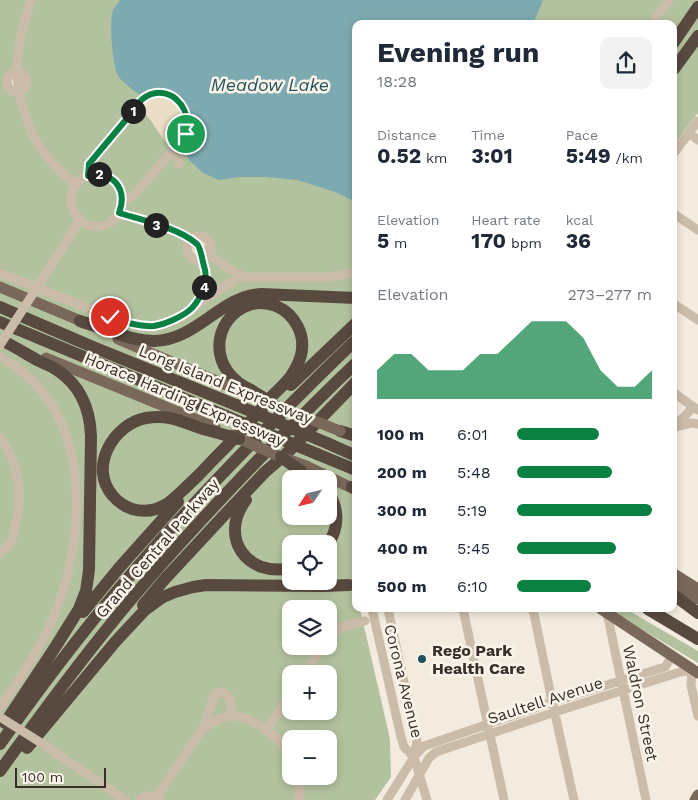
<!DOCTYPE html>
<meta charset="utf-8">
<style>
body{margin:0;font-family:"Work Sans",sans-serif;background:#f2f2f3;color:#1f2937;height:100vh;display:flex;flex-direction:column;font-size:19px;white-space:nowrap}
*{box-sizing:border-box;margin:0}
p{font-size:16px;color:#747a83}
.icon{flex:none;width:28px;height:28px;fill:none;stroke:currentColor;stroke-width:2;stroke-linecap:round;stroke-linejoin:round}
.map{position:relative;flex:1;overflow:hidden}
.side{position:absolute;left:352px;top:20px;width:325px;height:592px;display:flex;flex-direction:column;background:#fff;border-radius:10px;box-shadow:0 2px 8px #0003}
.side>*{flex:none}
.needle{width:32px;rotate:235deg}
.tools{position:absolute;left:282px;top:470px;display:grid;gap:10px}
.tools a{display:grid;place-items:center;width:55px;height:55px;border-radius:10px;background:#fff;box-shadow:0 2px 8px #0003;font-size:25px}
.scale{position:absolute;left:15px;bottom:12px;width:91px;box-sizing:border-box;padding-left:5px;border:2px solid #382f29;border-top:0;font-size:14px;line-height:18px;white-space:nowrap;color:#382f29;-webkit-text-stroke:4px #faf4ea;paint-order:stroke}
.pin{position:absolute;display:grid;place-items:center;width:42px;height:42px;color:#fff;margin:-21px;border:2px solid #fff;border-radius:50%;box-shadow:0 1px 5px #0007}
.km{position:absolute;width:25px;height:25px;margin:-12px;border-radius:50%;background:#222;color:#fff;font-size:14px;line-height:25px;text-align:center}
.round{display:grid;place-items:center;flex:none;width:52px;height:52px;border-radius:10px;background:#f2f2f3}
.headline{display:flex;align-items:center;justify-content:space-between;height:85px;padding:0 25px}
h1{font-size:28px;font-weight:700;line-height:38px}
.metrics{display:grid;grid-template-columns:repeat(3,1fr);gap:8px;height:85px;padding:5px 25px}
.metrics div{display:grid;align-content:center}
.metrics b{font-size:21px;font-weight:700}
.metrics small{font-size:14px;font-weight:400}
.metrics p{font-size:14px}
.chart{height:140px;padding:10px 25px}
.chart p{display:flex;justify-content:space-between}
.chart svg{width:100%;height:90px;margin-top:5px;fill:#0b8043;opacity:.7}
ul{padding:0 25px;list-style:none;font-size:16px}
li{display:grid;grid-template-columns:80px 60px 1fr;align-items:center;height:38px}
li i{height:12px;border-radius:6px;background:#0b8043}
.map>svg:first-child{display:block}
.green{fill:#b3c29e;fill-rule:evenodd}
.plaza{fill:#ebddc5}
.water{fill:#7da9b0}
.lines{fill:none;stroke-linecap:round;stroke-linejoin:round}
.minor{stroke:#cbbca9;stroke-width:9}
.major{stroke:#7a685a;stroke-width:11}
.highway{stroke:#594a40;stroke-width:12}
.minor-bridge{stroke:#cbbca9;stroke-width:9}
.major-bridge{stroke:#7a685a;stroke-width:11}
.highway-bridge{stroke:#594a40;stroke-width:12}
.route-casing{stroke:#fff;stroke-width:10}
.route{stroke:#0b8043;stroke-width:6}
.poi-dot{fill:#1e515a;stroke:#faf4ea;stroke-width:2}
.labels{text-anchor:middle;stroke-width:5;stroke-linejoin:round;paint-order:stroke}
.street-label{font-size:16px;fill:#382f29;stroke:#faf4ea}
.poi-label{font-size:16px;font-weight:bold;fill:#382f29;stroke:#faf4ea;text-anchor:start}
.water-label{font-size:18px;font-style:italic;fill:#1e515a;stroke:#faf4ea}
</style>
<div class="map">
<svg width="698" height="800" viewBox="0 0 698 800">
<rect width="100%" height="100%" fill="#f3ebde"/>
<!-- green -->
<path class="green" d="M0,0H698V113L674,145V24H356V578L353,579L356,591V609H360L388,730L390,741L391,777L375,800H0ZM291,479H329V516H291ZM291,544H329V581H291ZM291,609H329V646H291ZM291,674H329V711H291ZM291,739H329V776H291Z
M608,609H626L698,651V663Z"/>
<!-- plaza -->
<path class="plaza" d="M15,69L22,70L26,72L30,78L28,80L31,81V83L28,91L24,94L18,96L12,95L8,92L4,84L6,75L9,72Z
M158,89L169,91L178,97L186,105L190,115L191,126L189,135V143L186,148L182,150H178L174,155L151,121L142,109V103L138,99L141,93L152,90Z
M185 248a14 14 0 1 1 28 0a14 14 0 1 1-28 0Z"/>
<!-- water -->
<path class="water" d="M120,0H543L533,24H356V202L335,192L297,180L266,177H240L219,180L203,173L190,161L184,149L186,105L147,91L140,95C136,92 121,81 119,77C112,67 109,21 113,10C115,7 118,3 120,0Z"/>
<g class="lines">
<!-- minor -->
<path class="minor" d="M31,0C18,42 10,74 26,117C30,131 37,144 46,155C55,166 65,175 75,185
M652,24L669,0
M7 82a10 10 0 1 1 20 0a10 10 0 1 1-20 0Z
M689,133L698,140
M674,153L698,121
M71 200a26 26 0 1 1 52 0a26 26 0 1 1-52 0Z
M88,175L89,164L140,100C157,86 179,93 186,114C189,121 186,127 186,134C187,136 188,139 188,142L185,146L178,148L174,153L179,160V164
M123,201L134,195L170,153
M119,213L182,234L227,268L245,277
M674,214L698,230
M70,236L80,219
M187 248a12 12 0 1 1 24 0a12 12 0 1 1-24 0Z
M0,273L110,317L141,326L155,325L176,319L227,285L239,278L245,277H330L356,272
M195,304C201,293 208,283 206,269C204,264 202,259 201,253
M674,304L698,320
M0,357C16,366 30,376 41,390C90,449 82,549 54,616C41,648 21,678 0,707
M674,393L698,410
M674,426L686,415L693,406
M674,427L692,423L698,424
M0,438C20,464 23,497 15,527C14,532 13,538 11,542C9,546 3,550 0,553
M372,609L401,737L404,747L414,757
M388,609L417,741L414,757L427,800
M463,609L504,800
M533,609L551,696L574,800
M607,613L646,800
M329,637C338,626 351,624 365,621
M304,674L323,646
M203,728L215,694L219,692L226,694L230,698L232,716
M267,730L291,694
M46,746L125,800
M298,776L300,787L299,800
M156,798L203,728C211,723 222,716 232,716C247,715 272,732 281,743C285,748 288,754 291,760
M139,800C145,795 152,795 159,800
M387,800L414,757L424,746L552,702L665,667L672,656
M405,800L429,758L436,752L555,712L680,672L692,670L691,685L698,716"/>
<!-- major -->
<path class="major" d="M0,287L88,324
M118,339L247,394
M46,358L215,427
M306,466L356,490
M674,574L698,589
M674,585L698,599
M601,609L698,673
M695,800L698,795"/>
<!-- highway -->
<path class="highway" d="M674,42L698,7
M674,69L698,36
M0,307L93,347L236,405
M80,321C91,325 103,328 113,332C127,337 139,341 154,341C198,340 221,295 262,294L356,298
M0,322L226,416
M291,385L356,323
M211,431C187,426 174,413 146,418C113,424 88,468 113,496C118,502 124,506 132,509C143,512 155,511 165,505C171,502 176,496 182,491C193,481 204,470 214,459C235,438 255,418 273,395C279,389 286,383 291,376C295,370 299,363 301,355C306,335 295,314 276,306C236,291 203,338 228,372C234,380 242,386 251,390
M340,431L356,436
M327,443L356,456
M317,454L356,470
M301,471L315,479
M352,487L356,489
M246,500C218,537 247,578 291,568
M328,544C339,528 339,510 329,493
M674,595L698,613
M143,605L164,580L229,510L265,472L286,454L356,382
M648,609L698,639
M83,612L119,568L178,502
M5,723L56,646L79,609L86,591L89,570L91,436C90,409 80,385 57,370C51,366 45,364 39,361C28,355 17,348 5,342
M0,744C46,679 95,615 147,556C182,515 219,477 256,439C289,406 322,372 356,340
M27,748L116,641L145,610L163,597L175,592L193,587L206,585L325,586L349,585
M0,771C38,718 77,665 119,614C163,560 211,509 259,459C291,427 323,394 356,363"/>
<!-- minor-bridge -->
<path class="minor-bridge" d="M0,345L70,236
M0,717L46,746"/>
<!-- major-bridge -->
<path class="major-bridge" d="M260,399L340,431
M231,435L281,457L306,466"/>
<!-- highway-bridge -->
<path class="highway-bridge" d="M251,390L269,401
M236,405L327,443
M226,416L317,454
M211,431L239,439
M281,457L301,471"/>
</g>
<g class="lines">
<!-- route casing -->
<g class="route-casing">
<path id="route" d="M110,317C124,322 139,327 154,326C166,324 184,316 192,308C202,297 209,280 204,266C202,260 201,248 197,244C179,228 142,220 119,213C128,189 113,170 88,176L89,164C102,148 116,132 129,116C134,109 139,100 147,96C156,91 168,92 176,99C187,109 189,120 186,134"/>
</g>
<!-- route -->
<use href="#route" class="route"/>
</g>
<!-- markers -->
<circle class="poi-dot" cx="422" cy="659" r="5"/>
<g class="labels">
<!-- street labels -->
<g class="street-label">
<text transform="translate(226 384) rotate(22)" y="6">Long Island Expressway</text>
<text transform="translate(185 399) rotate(23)" y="6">Horace Harding Expressway</text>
<text transform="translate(157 548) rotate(-49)" y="6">Grand Central Parkway</text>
<text transform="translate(404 681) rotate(76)" y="6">Corona Avenue</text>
<text transform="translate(545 700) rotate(-18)" y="6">Saultell Avenue</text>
<text transform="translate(641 703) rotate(78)" y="6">Waldron Street</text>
</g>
<!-- poi labels -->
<g class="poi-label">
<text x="432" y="656">Rego Park<tspan x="432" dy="18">Health Care</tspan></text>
</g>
<!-- water labels -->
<g class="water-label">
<text x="270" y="91">Meadow Lake</text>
</g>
</g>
</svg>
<div class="tools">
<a><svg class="needle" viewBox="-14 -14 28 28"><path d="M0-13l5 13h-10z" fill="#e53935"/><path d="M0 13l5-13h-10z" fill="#747a83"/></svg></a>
<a><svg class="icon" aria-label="locate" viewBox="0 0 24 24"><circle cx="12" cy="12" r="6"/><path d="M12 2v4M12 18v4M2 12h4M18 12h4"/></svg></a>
<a><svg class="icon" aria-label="layers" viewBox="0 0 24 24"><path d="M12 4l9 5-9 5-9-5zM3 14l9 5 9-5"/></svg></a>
<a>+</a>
<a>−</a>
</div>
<div class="scale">100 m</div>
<div class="pin" style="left:186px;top:134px;background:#1e9e55"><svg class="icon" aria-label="arrive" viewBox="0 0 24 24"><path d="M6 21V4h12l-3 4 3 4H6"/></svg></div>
<div class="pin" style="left:110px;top:317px;background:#d93025"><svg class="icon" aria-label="check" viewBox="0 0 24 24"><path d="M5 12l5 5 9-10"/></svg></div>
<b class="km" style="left:133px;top:111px">1</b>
<b class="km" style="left:99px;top:174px">2</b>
<b class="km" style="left:156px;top:225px">3</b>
<b class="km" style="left:204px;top:287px">4</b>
<section class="side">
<div class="headline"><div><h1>Evening run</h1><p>18:28</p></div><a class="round"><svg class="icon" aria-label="share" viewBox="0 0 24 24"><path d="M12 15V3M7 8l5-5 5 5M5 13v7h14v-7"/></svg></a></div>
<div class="metrics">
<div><p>Distance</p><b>0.52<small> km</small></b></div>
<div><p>Time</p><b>3:01</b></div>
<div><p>Pace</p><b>5:49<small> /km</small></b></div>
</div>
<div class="metrics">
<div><p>Elevation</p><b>5<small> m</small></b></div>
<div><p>Heart rate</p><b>170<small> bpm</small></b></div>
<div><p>kcal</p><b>36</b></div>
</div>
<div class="chart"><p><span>Elevation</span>273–277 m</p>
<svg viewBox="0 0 160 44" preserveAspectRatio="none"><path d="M0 44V30L10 22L20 22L30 30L40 30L50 30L60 22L70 22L80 14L90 6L100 6L110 6L120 14L130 30L140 38L150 38L160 30V44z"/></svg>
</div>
<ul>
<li><b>100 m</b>6:01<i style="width:61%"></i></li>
<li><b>200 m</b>5:48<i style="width:70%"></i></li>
<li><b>300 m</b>5:19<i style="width:100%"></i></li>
<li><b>400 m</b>5:45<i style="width:73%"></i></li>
<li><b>500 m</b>6:10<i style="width:55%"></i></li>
</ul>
</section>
</div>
